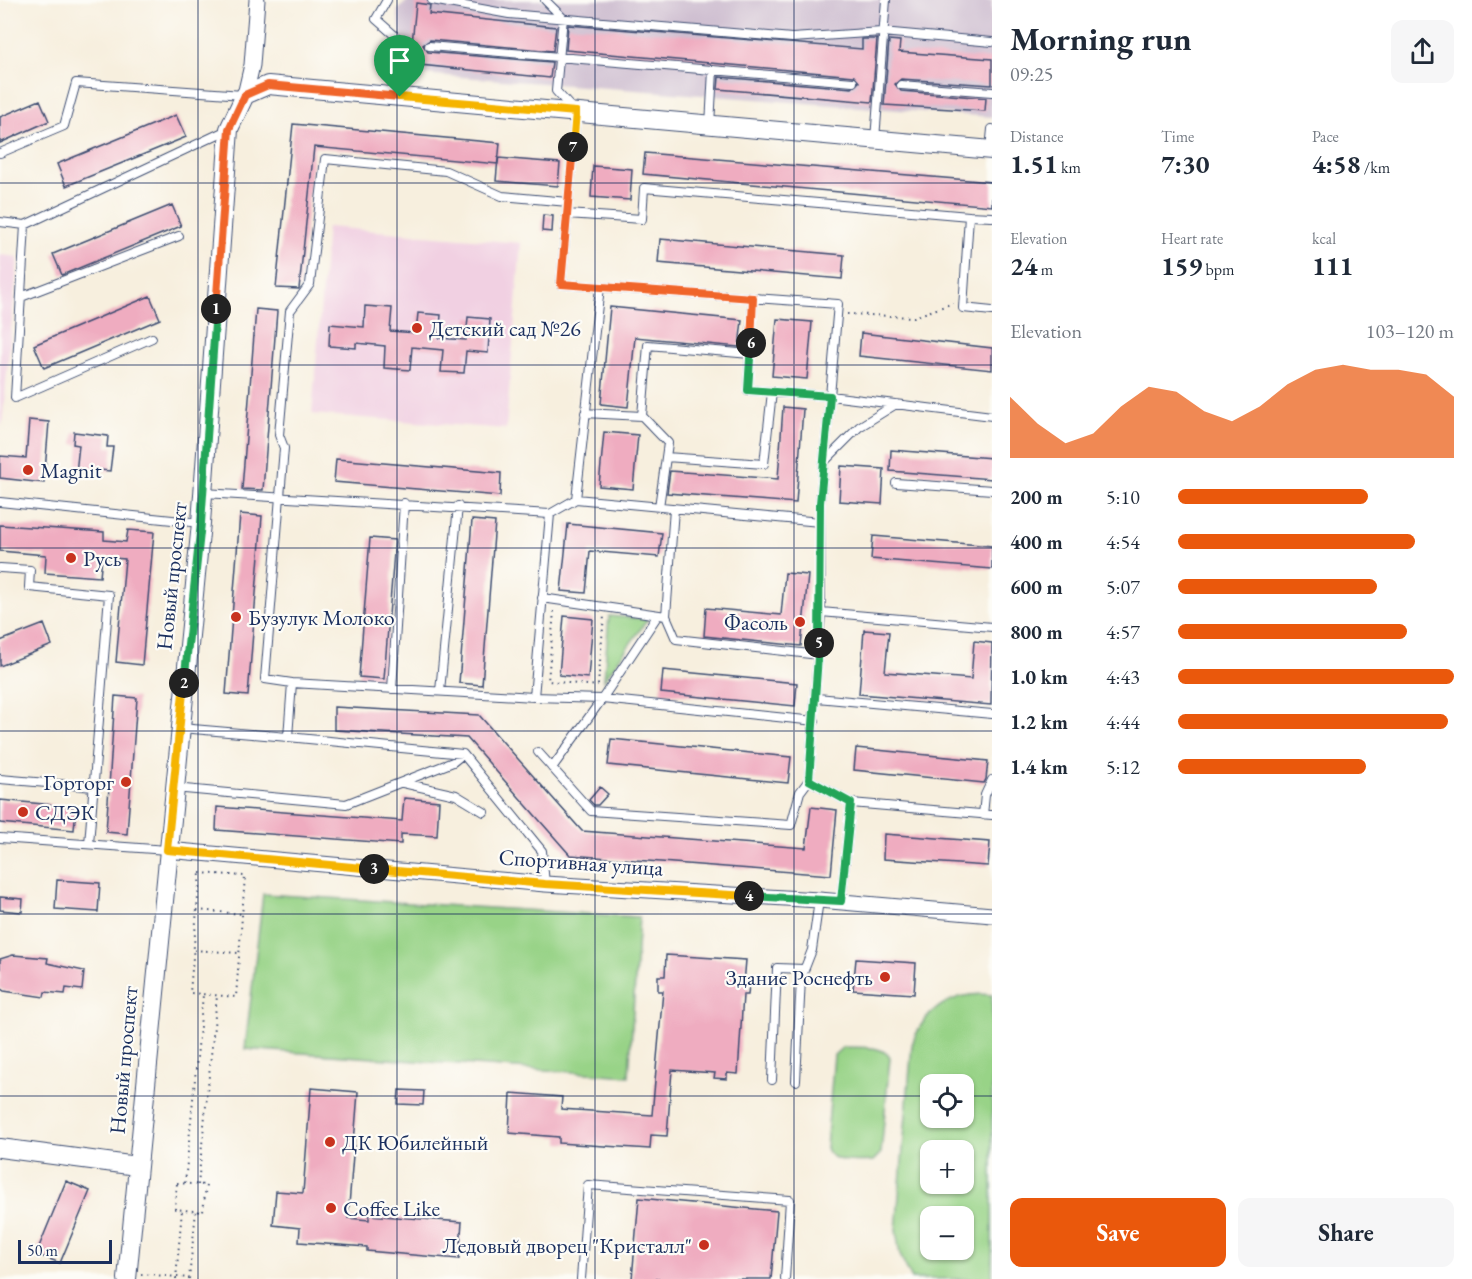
<!DOCTYPE html>
<meta charset="utf-8">
<style>
body{margin:0;font-family:"EB Garamond",serif;background:#f6f6f7;color:#1f2937;height:100vh;display:flex;flex-direction:column;font-size:22px;white-space:nowrap}
*{box-sizing:border-box;margin:0}
p{font-size:20px;color:#747a83}
.icon{flex:none;width:33px;height:33px;fill:none;stroke:currentColor;stroke-width:2;stroke-linecap:round;stroke-linejoin:round}
.map{position:relative;flex:1;overflow:hidden}
.panel{display:flex;flex-direction:column;background:#fff;width:480px}
.panel>*{flex:none}
.buttons{position:absolute;left:920px;top:1074px;display:grid;gap:12px}
.buttons a{display:grid;place-items:center;width:54px;height:54px;border-radius:12px;background:#fff;box-shadow:0 2px 4px #0004;font-size:30px}
.scale{position:absolute;left:18px;bottom:15px;width:94px;box-sizing:border-box;padding-left:6px;border:3px solid #1b2f5e;border-top:0;font-size:16px;line-height:21px;white-space:nowrap;color:#1b2f5e;-webkit-text-stroke:4px #fdfcf7;paint-order:stroke}
.pin{position:absolute;display:grid;place-items:center;width:51px;height:51px;color:#fff;margin:-62px -26px;border-radius:50% 50% 50% 0;rotate:-45deg;box-shadow:0 0 6px #0007}
.pin .icon{rotate:45deg}
.km{position:absolute;width:30px;height:30px;margin:-15px;border-radius:50%;background:#222;color:#fff;font-size:16px;line-height:30px;text-align:center}
.round{display:grid;place-items:center;flex:none;width:63px;height:63px;border-radius:12px;background:#f6f6f7}
.head{display:flex;align-items:center;justify-content:space-between;height:102px;padding:0 18px}
h1{font-size:33px;font-weight:700;line-height:45px}
.metrics{display:grid;grid-template-columns:repeat(3,1fr);gap:9px;height:102px;padding:6px 18px}
.metrics div{display:grid;align-content:center}
.metrics b{font-size:26px;font-weight:700}
.metrics small{font-size:16px;font-weight:400}
.metrics p{font-size:16px}
.chart{height:168px;padding:12px 18px}
.chart p{display:flex;justify-content:space-between}
.chart svg{width:100%;height:108px;margin-top:6px;fill:#ea580c;opacity:.7}
.button{display:flex;gap:12px;margin-top:auto;padding:12px 18px}
.button a{flex:1;height:69px;border-radius:12px;background:#ea580c;color:#fff;font-size:24px;font-weight:700;line-height:69px;text-align:center}
.button a+a{background:#f6f6f7;color:#1f2937}
ul{padding:0 18px;list-style:none;font-size:20px}
li{display:grid;grid-template-columns:96px 72px 1fr;align-items:center;height:45px}
li i{height:15px;border-radius:8px;background:#ea580c}
main{display:flex;flex:1;min-height:0}
.map>svg:first-child{display:block}
.built{fill:#f1d0e2}
.industrial{fill:#cebed0}
.green{fill:#98d387;stroke:#5a8172;stroke-width:1.5;fill-rule:evenodd}
.building{fill:#efacc0}
.lines{fill:none;stroke-linecap:round;stroke-linejoin:round}
.service-casing{stroke:#3c4c71;stroke-width:10}
.minor-casing{stroke:#3c4c71;stroke-width:17}
.tertiary-casing{stroke:#3c4c71;stroke-width:20}
.path{stroke:#3c4c71;stroke-width:2;stroke-dasharray:1.5 4.5;stroke-linecap:butt}
.service{stroke:#fff;stroke-width:8}
.minor{stroke:#fff;stroke-width:15}
.tertiary{stroke:#fff;stroke-width:18}
.split-1-casing{stroke:#fff;stroke-width:12}
.split-2-casing{stroke:#fff;stroke-width:12}
.split-3-casing{stroke:#fff;stroke-width:12}
.split-4-casing{stroke:#fff;stroke-width:12}
.split-5-casing{stroke:#fff;stroke-width:12}
.split-6-casing{stroke:#fff;stroke-width:12}
.split-7-casing{stroke:#fff;stroke-width:12}
.split-8-casing{stroke:#fff;stroke-width:12}
.split-1{stroke:#f0652b;stroke-width:8}
.split-2{stroke:#22a559;stroke-width:8}
.split-3{stroke:#f5b400;stroke-width:8}
.split-4{stroke:#f5b400;stroke-width:8}
.split-5{stroke:#22a559;stroke-width:8}
.split-6{stroke:#22a559;stroke-width:8}
.split-7{stroke:#f0652b;stroke-width:8}
.split-8{stroke:#f5b400;stroke-width:8}
.grid{fill:none;stroke:#1b2f5e;stroke-width:1.5;stroke-opacity:0.55}
.poi-dot{fill:#c8321e;stroke:#fdfcf7;stroke-width:2}
.labels{text-anchor:middle;stroke-width:4.5;stroke-linejoin:round;paint-order:stroke}
.poi-label{font-size:22px;fill:#1b2f5e;stroke:#fdfcf7;text-anchor:start}
.street-label{font-size:22px;fill:#1b2f5e;stroke:#fdfcf7}
</style>
<main>
<div class="map">
<svg width="992" height="1279" viewBox="0 0 992 1279">
<rect width="100%" height="100%" fill="#fdfcf7"/>
<filter id="ink" filterUnits="userSpaceOnUse"><feTurbulence type="fractalNoise" baseFrequency=".0167" numOctaves="2"/><feDisplacementMap in="SourceGraphic" scale="12" xChannelSelector="R" yChannelSelector="G"/><feConvolveMatrix kernelMatrix="1 2 1 2 8 2 1 2 1" color-interpolation-filters="sRGB"/></filter>
<filter id="wash" filterUnits="userSpaceOnUse"><feTurbulence type="fractalNoise" baseFrequency=".008" numOctaves="4" result="noise"/><feDisplacementMap in="SourceGraphic" scale="24" xChannelSelector="R" yChannelSelector="G"/><feGaussianBlur stdDeviation="1.35" result="paint"/><feColorMatrix in="noise" values="0 0 0 0 0 0 0 0 0 0 0 0 0 0 0 0 0 1.4 0 .05"/><feComposite in="paint" operator="in"/></filter>
<g filter="url(#wash)">
<rect width="100%" height="100%" fill="#f7efde"/>
<!-- built -->
<path class="built" d="M327,227L521,243L506,429L312,414Z
M0,255L18,257L2,425H0Z"/>
<!-- industrial -->
<path class="industrial" d="M408,0H992V117L408,73L397,11Z"/>
<!-- green -->
<path class="green" d="M609,616L648,619L604,680Z
M263,894L639,917L629,1076L245,1049Z
M992,995V1279H912L900,1255L896,1230L912,1045C923,1009 955,990 992,995ZM963,1084V1118H930V1084ZM963,1150V1184H930V1150ZM963,1216V1250H930V1216Z
M843,1047C857,1048 884,1044 890,1058L881,1153L873,1161C859,1162 831,1164 826,1148L834,1055Z"/>
<g id="blocks">
<!-- building -->
<path class="building" d="M416,3L430,5L429,14L556,27L553,51L430,40L423,45L428,52L552,62L550,78L410,64Z
M568,25L862,49V39H877L872,102L718,89L719,77L852,88L859,82L854,76L566,50Z
M889,40L900,41L899,52L992,59V85L901,79L895,84L901,91L986,98L985,111L884,105Z
M40,100L49,121L0,143V117Z
M176,115L186,137L66,186L57,164Z
M293,124L500,143L498,164L314,147L299,289L276,288Z
M645,153L992,182V206L643,174Z
M498,158L560,163L558,186L496,181Z
M593,166L632,169L630,200L591,197Z
M172,205L181,226L62,275L53,254Z
M543,215L553,216L552,232L542,231Z
M660,239L844,255L842,279L658,263Z
M150,296L160,319L44,368L34,345Z
M365,306L392,308L390,331L416,333L418,313L441,315L439,338L466,340L468,317L490,319L488,353L466,351L464,373L441,372L443,350L412,347L410,370L384,368L385,346L356,343V348L329,346L330,324L364,327Z
M610,307L742,320L739,347L635,337L628,407L601,404Z
M256,309L277,311L263,490L242,489Z
M777,319L812,322L807,379L772,376Z
M861,333L992,348V370L859,356Z
M783,407L803,409L796,503L667,493L670,471L778,479Z
M29,420L49,422L44,483L0,478V456L26,458Z
M74,432L108,436L107,447H113L110,471L89,469L88,474L76,473L79,445L73,444Z
M604,432L638,435L633,489L599,486Z
M891,450L992,458V479L890,471Z
M336,459L501,473L500,496L334,482Z
M841,466L884,469L882,504L839,501Z
M240,514L262,516L248,696L226,694Z
M472,520L495,522L482,685L459,683Z
M568,524L662,533L659,557L590,551L586,593L561,591Z
M0,525L104,532V540L126,542L128,530L154,532L142,665L116,662L125,559L102,557L100,577L45,573L46,555L0,551Z
M873,536L992,546V569L871,559Z
M370,538L395,540L384,679L359,677Z
M785,573L808,575L801,646L704,636L706,608L781,615Z
M564,616L593,619L588,678L559,675Z
M44,624L52,645L0,666V641Z
M864,630L889,632L885,672L971,679L974,641L992,643L991,705L859,694Z
M663,670L797,683L795,706L661,693Z
M115,696L137,698L127,834L106,832Z
M334,707L479,715L582,831L806,848L811,807L837,810L831,875L570,855L467,738L334,730Z
M611,739L791,757L788,783L608,765Z
M856,748L988,761L986,779L984,783L854,770Z
M600,787L608,794L598,805H594L589,800Z
M404,798L439,801L437,836L401,834V844L216,830L217,807L402,821Z
M0,800L76,807L74,830L0,823Z
M884,834L990,842L988,866L883,859Z
M57,880L100,883L98,912L55,909Z
M0,897L23,899L22,912L0,910Z
M13,955L48,958L47,963L84,971L82,990L66,988L65,994L45,992L44,997L4,991L0,988V959Z
M666,955L746,960L744,984H749L748,995H743L738,1074L727,1073V1079L714,1078L715,1073L672,1070L667,1136L651,1135L650,1149L559,1143V1137L509,1133L511,1093L562,1097L561,1109L652,1115L663,991H658V976H665Z
M856,959L916,963L914,994L853,990Z
M311,1088L358,1092L348,1218L369,1220V1215L462,1222L459,1259L367,1251V1247L299,1242L300,1228L273,1225L276,1191L303,1193Z
M399,1090L424,1091L423,1105L398,1104Z
M66,1181L90,1191L60,1263L36,1254Z
M639,1198L777,1211L771,1279H632Z"/>
</g>
</g>
<g filter="url(#ink)">
<use href="#blocks" fill-opacity="0" stroke="#3c4c71" stroke-width="1.5"/>
<g class="lines">
<!-- service casing -->
<g class="service-casing">
<path id="service" d="M387,0L376,19L401,41V97
M432,0L509,14L792,38L882,32L992,42
M429,46L853,82
M901,85L992,92
M710,125L713,70
M875,139L886,0
M990,150L992,129
M0,153L64,126L76,83L243,95
M567,214L642,219L644,188L969,216
M992,217L969,216L963,308L992,311
M0,222L25,225
M600,287L838,304L830,396L748,390L750,354L648,345L642,416
M21,297L179,236
M152,338L15,398L25,225L227,130
M750,354L753,298
M585,413L642,416L668,443L659,507
M666,457L764,464L772,392
M824,462L859,427L896,404
M896,483L992,490
M204,493L550,514
M576,499L820,522
M0,502L201,523
M0,568L30,570L29,587L109,595L89,844
M542,598L666,616L674,509
M821,612L992,627
M666,616L676,639L819,655
M292,683L265,679L284,448L279,435L290,311L310,284L325,159L446,171L502,196L568,202
M392,689L404,503
M440,691L458,506
M534,697L602,699L658,615
M817,698L992,714
M181,728L288,737L292,683L534,697L550,514L576,499L600,287L561,284L576,113L556,91L563,18L545,0
M538,752L591,811L791,825L800,792L809,780
M463,754L542,851L545,884
M552,768L602,699L815,721
M0,779L94,787
M403,783L456,795L484,812
M174,788L346,804L453,762L463,754L288,737
M851,803L992,815
M983,815L985,795L992,780
M0,838L167,850
M841,901L851,803L809,780L821,612L820,503L830,396L992,416
M772,1080L777,968L804,969
M796,1081L801,978L812,950L819,900
M581,1279L588,1185L790,1200L785,1279"/>
</g>
<!-- minor casing -->
<g class="minor-casing">
<path id="minor" d="M245,95L252,65L257,0
M167,850L545,884L819,900L992,915"/>
</g>
<!-- tertiary casing -->
<g class="tertiary-casing">
<path id="tertiary" d="M0,1148L137,1166
M127,1279L201,523L229,129L245,95L268,85L992,150"/>
</g>
<!-- path -->
<path class="path" d="M847,314L914,317L953,303
M554,611L548,681L598,686
M598,685L604,616
M200,873L245,876L236,997L190,993Z
M197,910L242,914
M194,950L239,953
M177,1183L206,1185L203,1212L175,1209Z
M185,1183L203,995
M198,1185L217,996
M141,1274L189,1278
M176,1279L182,1210
M189,1279L196,1211"/>
<!-- service -->
<use href="#service" class="service"/>
<!-- minor -->
<use href="#minor" class="minor"/>
<!-- tertiary -->
<use href="#tertiary" class="tertiary"/>
</g>
</g>
<g class="lines" filter="url(#ink)">
<!-- split-1 casing -->
<g class="split-1-casing">
<path id="split-1" d="M216,309L229,129L245,95L268,85L400,97"/>
</g>
<!-- split-2 casing -->
<g class="split-2-casing">
<path id="split-2" d="M184,683L201,523L216,309"/>
</g>
<!-- split-3 casing -->
<g class="split-3-casing">
<path id="split-3" d="M184,683L167,850L374,869"/>
</g>
<!-- split-4 casing -->
<g class="split-4-casing">
<path id="split-4" d="M374,869L545,884L749,896"/>
</g>
<!-- split-5 casing -->
<g class="split-5-casing">
<path id="split-5" d="M749,896L841,901L851,803L809,780L819,643"/>
</g>
<!-- split-6 casing -->
<g class="split-6-casing">
<path id="split-6" d="M751,343L748,390L830,396L820,503L819,643"/>
</g>
<!-- split-7 casing -->
<g class="split-7-casing">
<path id="split-7" d="M573,147L561,284L753,298L751,343"/>
</g>
<!-- split-8 casing -->
<g class="split-8-casing">
<path id="split-8" d="M400,97L576,112L573,147"/>
</g>
<!-- split-1 -->
<use href="#split-1" class="split-1"/>
<!-- split-2 -->
<use href="#split-2" class="split-2"/>
<!-- split-3 -->
<use href="#split-3" class="split-3"/>
<!-- split-4 -->
<use href="#split-4" class="split-4"/>
<!-- split-5 -->
<use href="#split-5" class="split-5"/>
<!-- split-6 -->
<use href="#split-6" class="split-6"/>
<!-- split-7 -->
<use href="#split-7" class="split-7"/>
<!-- split-8 -->
<use href="#split-8" class="split-8"/>
</g>
<!-- grid -->
<path class="grid" d="M198,0V1279M397,0V1279M595,0V1279M794,0V1279M0,183H992M0,365H992M0,548H992M0,731H992M0,914H992M0,1096H930M963,1096H992"/>
<!-- markers -->
<g class="poi-dot">
<circle cx="417" cy="328" r="6"/>
<circle cx="28" cy="470" r="6"/>
<circle cx="71" cy="558" r="6"/>
<circle cx="236" cy="617" r="6"/>
<circle cx="800" cy="622" r="6"/>
<circle cx="126" cy="782" r="6"/>
<circle cx="23" cy="812" r="6"/>
<circle cx="885" cy="977" r="6"/>
<circle cx="330" cy="1142" r="6"/>
<circle cx="331" cy="1208" r="6"/>
<circle cx="704" cy="1245" r="6"/>
</g>
<g class="labels">
<!-- poi labels -->
<g class="poi-label">
<text x="429" y="336">Детский сад №26</text>
<text x="40" y="478">Magnit</text>
<text x="83" y="566">Русь</text>
<text x="248" y="625">Бузулук Молоко</text>
<text x="788" y="630" text-anchor="end">Фасоль</text>
<text x="114" y="790" text-anchor="end">Горторг</text>
<text x="35" y="820">СДЭК</text>
<text x="873" y="985" text-anchor="end">Здание Роснефть</text>
<text x="342" y="1150">ДК Юбилейный</text>
<text x="343" y="1216">Coffee Like</text>
<text x="692" y="1253" text-anchor="end">Ледовый дворец "Кристалл"</text>
</g>
<!-- street labels -->
<g class="street-label">
<text transform="translate(171 576) rotate(-84)" y="8">Новый проспект</text>
<text transform="translate(581 862) rotate(4)" y="8">Спортивная улица</text>
<text transform="translate(123 1060) rotate(-85)" y="8">Новый проспект</text>
</g>
</g>
</svg>
<div class="buttons">
<a><svg class="icon" aria-label="locate" viewBox="0 0 24 24"><circle cx="12" cy="12" r="6"/><path d="M12 2v4M12 18v4M2 12h4M18 12h4"/></svg></a>
<a>+</a>
<a>−</a>
</div>
<div class="scale">50 m</div>
<div class="pin" style="left:400px;top:97px;background:#1e9e55"><svg class="icon" aria-label="arrive" viewBox="0 0 24 24"><path d="M6 21V4h12l-3 4 3 4H6"/></svg></div>
<b class="km" style="left:216px;top:309px">1</b>
<b class="km" style="left:184px;top:683px">2</b>
<b class="km" style="left:374px;top:869px">3</b>
<b class="km" style="left:749px;top:896px">4</b>
<b class="km" style="left:819px;top:643px">5</b>
<b class="km" style="left:751px;top:343px">6</b>
<b class="km" style="left:573px;top:147px">7</b>
</div>
<section class="panel">
<div class="head"><div><h1>Morning run</h1><p>09:25</p></div><a class="round"><svg class="icon" aria-label="share" viewBox="0 0 24 24"><path d="M12 15V3M7 8l5-5 5 5M5 13v7h14v-7"/></svg></a></div>
<div class="metrics">
<div><p>Distance</p><b>1.51<small> km</small></b></div>
<div><p>Time</p><b>7:30</b></div>
<div><p>Pace</p><b>4:58<small> /km</small></b></div>
</div>
<div class="metrics">
<div><p>Elevation</p><b>24<small> m</small></b></div>
<div><p>Heart rate</p><b>159<small> bpm</small></b></div>
<div><p>kcal</p><b>111</b></div>
</div>
<div class="chart"><p><span>Elevation</span>103–120 m</p>
<svg viewBox="0 0 160 44" preserveAspectRatio="none"><path d="M0 44V19L10 30L20 38L30 34L40 23L50 15L60 17L70 25L80 29L90 23L100 14L110 8L120 6L130 8L140 8L150 10L160 19V44z"/></svg>
</div>
<ul>
<li><b>200 m</b>5:10<i style="width:69%"></i></li>
<li><b>400 m</b>4:54<i style="width:86%"></i></li>
<li><b>600 m</b>5:07<i style="width:72%"></i></li>
<li><b>800 m</b>4:57<i style="width:83%"></i></li>
<li><b>1.0 km</b>4:43<i style="width:100%"></i></li>
<li><b>1.2 km</b>4:44<i style="width:98%"></i></li>
<li><b>1.4 km</b>5:12<i style="width:68%"></i></li>
</ul>
<div class="button"><a>Save</a><a>Share</a></div>
</section>
</main>
